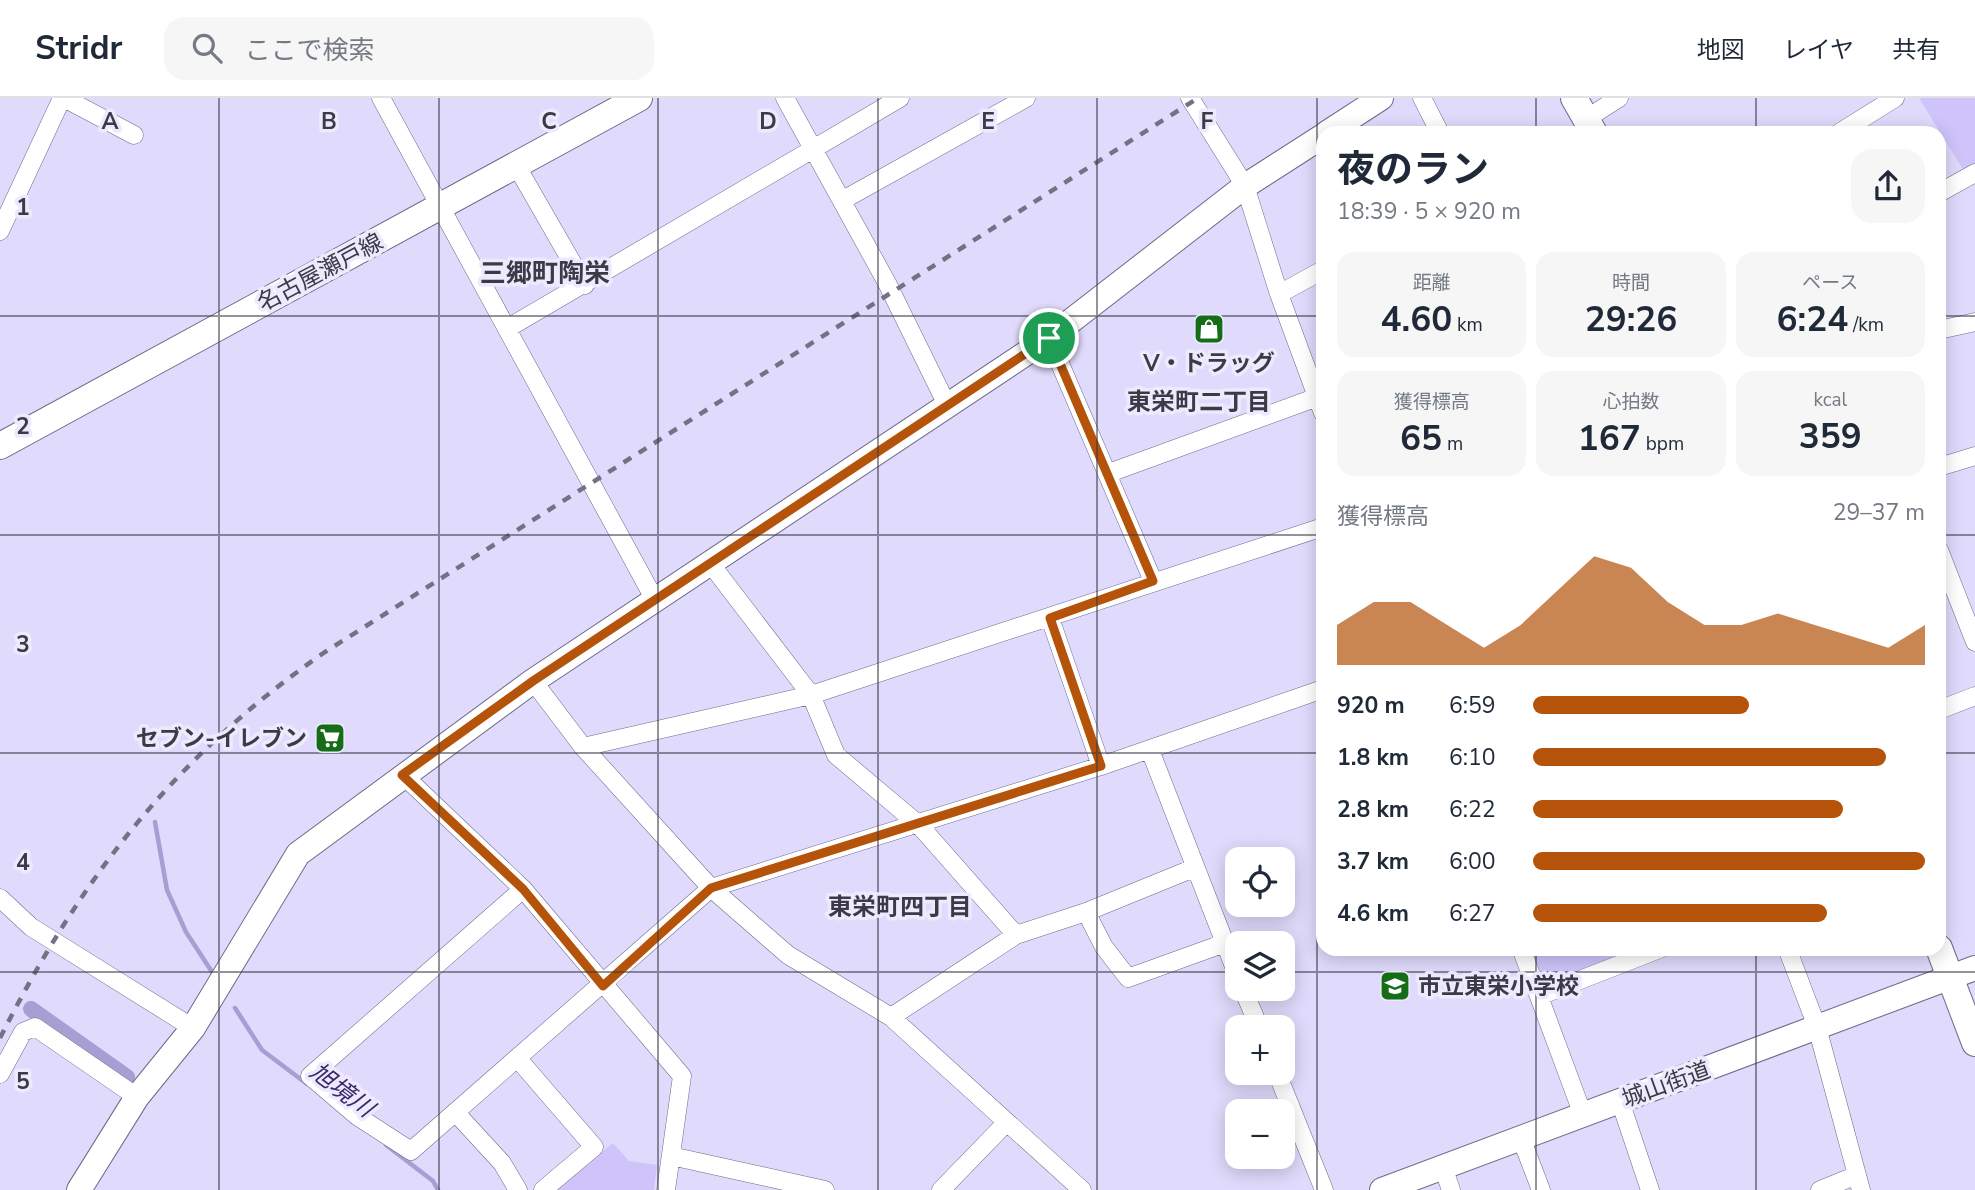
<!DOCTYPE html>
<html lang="ja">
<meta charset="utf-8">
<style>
body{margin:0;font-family:"Nunito Sans","Noto Sans JP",sans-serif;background:#f6f6f7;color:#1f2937;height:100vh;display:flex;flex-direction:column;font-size:26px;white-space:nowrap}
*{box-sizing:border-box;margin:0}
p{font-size:23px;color:#747a83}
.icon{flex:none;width:38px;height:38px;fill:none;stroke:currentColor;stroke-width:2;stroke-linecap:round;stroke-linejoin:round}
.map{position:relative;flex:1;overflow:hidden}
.sheet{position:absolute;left:1316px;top:28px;width:630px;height:830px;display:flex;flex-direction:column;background:#fff;border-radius:21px;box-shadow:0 4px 18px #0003}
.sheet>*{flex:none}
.tools{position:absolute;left:1225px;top:749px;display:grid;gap:14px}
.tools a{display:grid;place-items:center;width:70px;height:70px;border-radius:14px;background:#fff;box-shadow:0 4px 18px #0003;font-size:35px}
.pin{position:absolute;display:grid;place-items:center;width:60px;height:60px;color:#fff;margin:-30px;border:4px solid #fff;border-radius:50%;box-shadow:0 2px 7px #0007}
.round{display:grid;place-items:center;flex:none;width:74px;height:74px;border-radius:21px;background:#f6f6f7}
.overview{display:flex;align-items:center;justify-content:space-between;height:119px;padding:0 21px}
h1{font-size:38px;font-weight:700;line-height:52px}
.metrics{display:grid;grid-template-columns:repeat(3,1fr);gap:10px;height:119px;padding:7px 21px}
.metrics div{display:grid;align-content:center;border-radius:18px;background:#f6f6f7;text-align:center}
.metrics b{font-size:35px;font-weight:700}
.metrics small{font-size:19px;font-weight:400}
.metrics p{font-size:19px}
.chart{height:196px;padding:14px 21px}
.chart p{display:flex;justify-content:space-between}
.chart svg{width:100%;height:126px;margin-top:7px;fill:#b45309;opacity:.7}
ul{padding:0 21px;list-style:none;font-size:23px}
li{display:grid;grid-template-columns:112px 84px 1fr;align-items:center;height:52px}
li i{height:18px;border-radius:9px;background:#b45309}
header{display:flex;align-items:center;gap:42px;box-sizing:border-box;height:98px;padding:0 35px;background:#fff;border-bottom:2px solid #e0e1e3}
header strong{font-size:33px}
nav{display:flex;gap:38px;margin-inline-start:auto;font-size:24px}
.search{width:490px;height:63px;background:#f6f6f7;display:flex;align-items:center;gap:18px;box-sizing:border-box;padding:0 24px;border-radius:21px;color:#747a83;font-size:26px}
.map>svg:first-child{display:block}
.green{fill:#cec4fa}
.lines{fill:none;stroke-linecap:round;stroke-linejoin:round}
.stream{stroke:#a89ed3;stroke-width:4.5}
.canal{stroke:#a89ed3;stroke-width:16}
.street-casing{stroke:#6f6987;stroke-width:19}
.secondary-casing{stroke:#6f6987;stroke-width:26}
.primary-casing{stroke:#6f6987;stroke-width:28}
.street{stroke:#fff;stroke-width:18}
.secondary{stroke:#fff;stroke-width:24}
.primary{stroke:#fff;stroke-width:26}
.rail{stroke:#747185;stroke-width:4.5;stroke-dasharray:9 9;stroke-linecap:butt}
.route-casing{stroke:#fff;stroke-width:14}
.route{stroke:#b45309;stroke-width:9}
.grid{fill:none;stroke:#3c3a47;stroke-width:2;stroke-opacity:0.55}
.labels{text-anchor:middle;stroke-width:7;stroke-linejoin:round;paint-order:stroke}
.street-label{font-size:23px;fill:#3c3a47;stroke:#edeafe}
.poi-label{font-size:23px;font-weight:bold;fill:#3c3a47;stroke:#edeafe}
.neighbourhood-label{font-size:24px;font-weight:bold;fill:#3c3a47;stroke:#edeafe}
.water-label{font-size:24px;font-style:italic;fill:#3c296a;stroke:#edeafe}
.quarter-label{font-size:26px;font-weight:bold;fill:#3c3a47;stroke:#edeafe}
.grid-label{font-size:23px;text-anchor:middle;font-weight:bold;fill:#3c3a47;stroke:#edeafe;stroke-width:7;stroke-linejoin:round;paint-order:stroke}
</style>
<header>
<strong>Stridr</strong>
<div class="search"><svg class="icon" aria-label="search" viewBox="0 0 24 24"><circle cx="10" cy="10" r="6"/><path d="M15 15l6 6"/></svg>ここで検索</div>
<nav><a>地図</a><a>レイヤ</a><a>共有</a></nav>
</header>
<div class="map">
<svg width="1975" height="1092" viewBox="0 0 1975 1092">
<rect width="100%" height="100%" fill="#e0dafc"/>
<!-- green -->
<path class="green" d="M1919,0H1975V67L1964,73Z
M1531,851H1638L1545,886Z
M613,1045L629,1063L657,1067L654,1092H555Z"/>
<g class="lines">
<!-- stream -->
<path class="stream" d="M155,724L167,792L186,834L214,877
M235,910L262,952L307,986
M386,1047L433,1083L438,1092"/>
<!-- canal -->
<path class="canal" d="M31,911L127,979"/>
<!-- street casing -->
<g class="street-casing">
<path id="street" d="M64,0L134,37
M381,0L656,504
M785,0L887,185L948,309
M1190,0L1245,88L1279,196L1323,315
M1422,0L1440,35
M1586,21L1619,0
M1839,35L1895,0
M516,67L585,187
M1939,95L1975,75
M843,102L1026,0
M0,133L62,0
M1279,196L1323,172
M508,230L900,0
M1939,232L1975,224
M1049,240L1153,483
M1939,369L1975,358
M1109,375L1323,297
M1939,452L1975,544
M710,465L811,597L836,657L919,727L1016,837
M1050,520L1101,668
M533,583L583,649L711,790L788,857L891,919L1082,1092
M1939,612L1975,598
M583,649L811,597L1323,429
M1150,652L1237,876
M403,677L523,791L682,978L666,1092
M523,791L310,978L357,1018L411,1053L711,790L1101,668L1323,591
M0,800L31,829L193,930
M1086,814L1104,849L1128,880L1225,845
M1521,850L1583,1017
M1787,850L1817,929L1861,1092
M1243,891L1259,929
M1539,898L1662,850
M891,919L1016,837L1086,814L1194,770
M518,961L594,1049L543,1092
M1277,975L1324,1092
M0,976L23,934L35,929L137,999
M1620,1003L1650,1092
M456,1015L502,1065L518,1092
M1521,1040L1541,1092
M671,1058L825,1092
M1443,1069L1451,1092
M941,1092L1007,1024
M1820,1092L1857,1077"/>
</g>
<!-- secondary casing -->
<g class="secondary-casing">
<path id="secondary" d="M1327,35L1381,0
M79,1092L137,999L193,930L298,756L533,583L1049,240L1245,88L1323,38
M1382,1092L1975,870"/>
</g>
<!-- primary casing -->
<g class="primary-casing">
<path id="primary" d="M1574,0L1594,35
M0,348L639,0
M1939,850L1975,945"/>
</g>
<!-- street -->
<use href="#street" class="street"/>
<!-- secondary -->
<use href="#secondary" class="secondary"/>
<!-- primary -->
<use href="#primary" class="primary"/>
<!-- rail -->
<path class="rail" d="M0,940C82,778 174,659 325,554L1198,0"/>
</g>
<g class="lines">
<!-- route casing -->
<g class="route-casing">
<path id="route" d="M1049,240L1153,483L1050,520L1101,668L711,790L603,888L523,791L402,677L533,583Z"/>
</g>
<!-- route -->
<use href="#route" class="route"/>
</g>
<!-- grid -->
<path class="grid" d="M219,0V1092M439,0V1092M658,0V1092M878,0V1092M1097,0V1092M1317,0V1092M1536,0V35M1756,0V35M0,218H1323M1939,218H1975M0,437H1323M1939,437H1975M0,655H1323M1939,655H1975M1536,850V1092M1756,850V1092M0,874H1237M1283,874H1975"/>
<!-- icons -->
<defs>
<g id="shop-square" transform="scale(1.575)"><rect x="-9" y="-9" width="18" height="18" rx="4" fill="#156d17" stroke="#edeafe"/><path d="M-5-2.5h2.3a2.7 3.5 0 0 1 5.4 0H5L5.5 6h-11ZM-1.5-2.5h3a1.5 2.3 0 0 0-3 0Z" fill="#fff"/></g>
<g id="supermarket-square" transform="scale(1.575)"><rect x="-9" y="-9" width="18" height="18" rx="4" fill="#156d17" stroke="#edeafe"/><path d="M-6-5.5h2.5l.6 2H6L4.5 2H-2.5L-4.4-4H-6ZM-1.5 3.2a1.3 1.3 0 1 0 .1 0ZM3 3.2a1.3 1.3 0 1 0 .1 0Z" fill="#fff"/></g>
<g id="school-square" transform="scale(1.575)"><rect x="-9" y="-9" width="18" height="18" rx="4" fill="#156d17" stroke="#edeafe"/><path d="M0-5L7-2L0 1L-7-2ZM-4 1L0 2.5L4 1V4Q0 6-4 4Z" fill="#fff"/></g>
</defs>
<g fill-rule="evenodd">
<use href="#shop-square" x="1209" y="231"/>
<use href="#supermarket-square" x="330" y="640"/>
<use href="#school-square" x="1395" y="888"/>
</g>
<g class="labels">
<!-- street labels -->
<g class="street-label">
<text transform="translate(320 174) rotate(-28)" y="8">名古屋瀬戸線</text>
<text transform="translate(1666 986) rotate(-20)" y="8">城山街道</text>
</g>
<!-- poi labels -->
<g class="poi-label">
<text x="1209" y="273">V・ドラッグ</text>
<text x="307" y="648" text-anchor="end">セブン-イレブン</text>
<text x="1418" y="896" text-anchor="start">市立東栄小学校</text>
</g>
<!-- neighbourhood labels -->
<g class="neighbourhood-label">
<text x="1199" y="312">東栄町二丁目</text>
<text x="900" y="817">東栄町四丁目</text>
</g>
<!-- water labels -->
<g class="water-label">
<text transform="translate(342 992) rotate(37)" y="8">旭境川</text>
</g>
<!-- quarter labels -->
<g class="quarter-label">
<text x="545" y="184">三郷町陶栄</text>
</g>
</g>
<g class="grid-label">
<text x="110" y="31">A</text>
<text x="329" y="31">B</text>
<text x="549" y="31">C</text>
<text x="768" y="31">D</text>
<text x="988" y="31">E</text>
<text x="1207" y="31">F</text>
<text x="23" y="117">1</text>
<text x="23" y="336">2</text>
<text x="23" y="554">3</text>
<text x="23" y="772">4</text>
<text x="23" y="991">5</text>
</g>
</svg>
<div class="tools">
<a><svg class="icon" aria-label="locate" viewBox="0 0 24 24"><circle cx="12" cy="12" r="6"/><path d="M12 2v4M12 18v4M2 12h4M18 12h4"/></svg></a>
<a><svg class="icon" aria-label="layers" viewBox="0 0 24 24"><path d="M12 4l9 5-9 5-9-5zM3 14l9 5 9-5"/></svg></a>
<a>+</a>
<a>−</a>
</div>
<div class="pin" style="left:1049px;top:240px;background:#1e9e55"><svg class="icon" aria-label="arrive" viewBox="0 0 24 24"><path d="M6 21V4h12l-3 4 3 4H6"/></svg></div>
<section class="sheet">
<div class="overview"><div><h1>夜のラン</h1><p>18:39 · 5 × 920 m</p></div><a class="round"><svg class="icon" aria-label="share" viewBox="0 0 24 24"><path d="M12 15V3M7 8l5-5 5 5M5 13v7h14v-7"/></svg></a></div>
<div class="metrics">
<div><p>距離</p><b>4.60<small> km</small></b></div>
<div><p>時間</p><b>29:26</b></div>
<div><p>ペース</p><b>6:24<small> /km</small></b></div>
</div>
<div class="metrics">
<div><p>獲得標高</p><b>65<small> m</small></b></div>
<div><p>心拍数</p><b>167<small> bpm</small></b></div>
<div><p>kcal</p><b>359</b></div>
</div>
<div class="chart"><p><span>獲得標高</span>29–37 m</p>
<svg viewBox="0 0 160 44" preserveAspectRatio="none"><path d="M0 44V30L10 22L20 22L30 30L40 38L50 30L60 18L70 6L80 10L90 22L100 30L110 30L120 26L130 30L140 34L150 38L160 30V44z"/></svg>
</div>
<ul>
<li><b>920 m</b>6:59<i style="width:55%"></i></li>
<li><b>1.8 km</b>6:10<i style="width:90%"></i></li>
<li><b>2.8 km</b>6:22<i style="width:79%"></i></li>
<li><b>3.7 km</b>6:00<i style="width:100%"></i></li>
<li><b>4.6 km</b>6:27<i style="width:75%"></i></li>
</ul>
</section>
</div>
